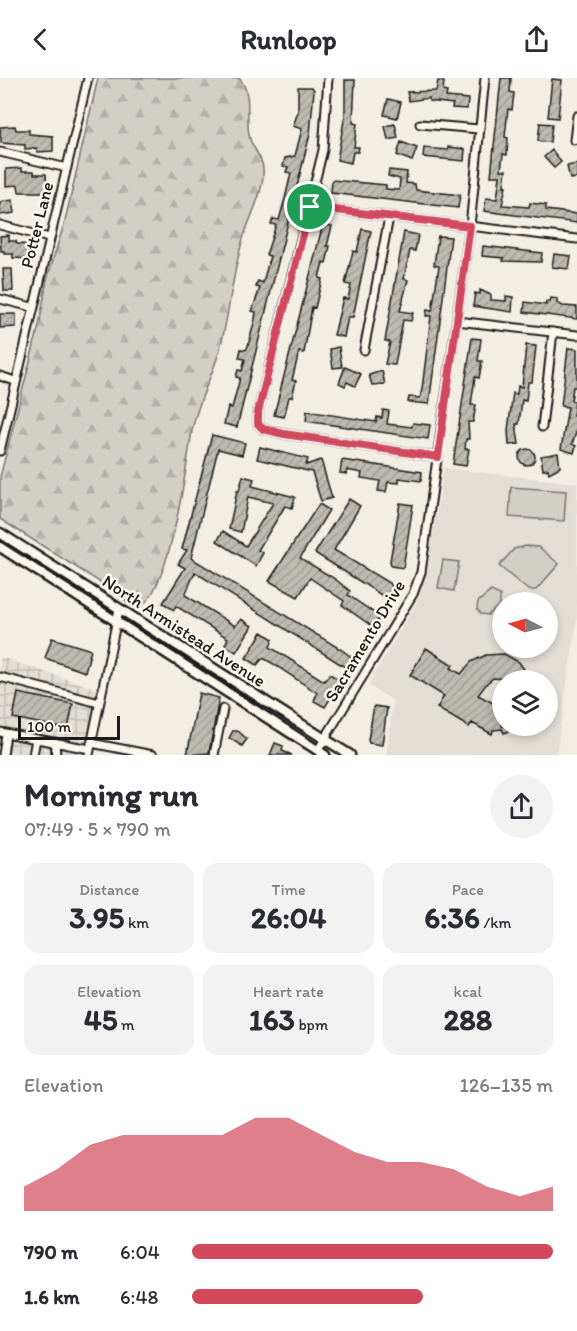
<!DOCTYPE html>
<meta charset="utf-8">
<style>
body{margin:0;font-family:Itim,sans-serif;background:#f2f2f3;color:#2b2b33;height:100vh;display:flex;flex-direction:column;font-size:22px;white-space:nowrap}
*{box-sizing:border-box;margin:0}
p{font-size:20px;color:#7c7c81}
.icon{flex:none;width:33px;height:33px;fill:none;stroke:currentColor;stroke-width:2;stroke-linecap:round;stroke-linejoin:round}
.map{position:relative;height:677px;overflow:hidden}
.details{display:flex;flex-direction:column;background:#fff;flex:1}
.details>*{flex:none}
.needle{width:39px;rotate:276deg}
.fabs{position:absolute;left:492px;top:514px;display:grid;gap:12px}
.fabs a{display:grid;place-items:center;width:66px;height:66px;border-radius:50%;background:#fff;box-shadow:0 3px 9px #0003;font-size:30px}
.scale{position:absolute;left:18px;bottom:15px;width:102px;box-sizing:border-box;padding-left:6px;border:3px solid #1c1c1c;border-top:0;font-size:16px;line-height:21px;white-space:nowrap;color:#1c1c1c;-webkit-text-stroke:4px #fbf7ec;paint-order:stroke}
.pin{position:absolute;display:grid;place-items:center;width:51px;height:51px;color:#fff;margin:-26px;border:3px solid #fff;border-radius:50%;box-shadow:0 2px 6px #0007}
.round{display:grid;place-items:center;flex:none;width:63px;height:63px;border-radius:32px;background:#f2f2f3}
.headline{display:flex;align-items:center;justify-content:space-between;height:102px;padding:0 24px}
h1{font-size:33px;font-weight:700;line-height:45px}
.figures{display:grid;grid-template-columns:repeat(3,1fr);gap:9px;height:102px;padding:6px 24px}
.figures div{display:grid;align-content:center;border-radius:15px;background:#f2f2f3;text-align:center}
.figures b{font-size:30px;font-weight:700}
.figures small{font-size:16px;font-weight:400}
.figures p{font-size:16px}
.chart{height:168px;padding:12px 24px}
.chart p{display:flex;justify-content:space-between}
.chart svg{width:100%;height:108px;margin-top:6px;fill:#d1495b;opacity:.7}
ul{padding:0 24px;list-style:none;font-size:20px}
li{display:grid;grid-template-columns:96px 72px 1fr;align-items:center;height:45px}
li i{height:15px;border-radius:8px;background:#d1495b}
header{display:flex;justify-content:space-between;align-items:center;height:78px;padding:0 24px;background:#fff;font-size:27px;font-weight:700}
.map>svg:first-child{display:block}
.built{fill:#e2ded5;fill-rule:evenodd}
.industrial{fill:url(#industrial-grid)}
.forest{fill:url(#forest-firs);stroke:#777671;stroke-width:1.5}
.park{fill:#d2cfc6;stroke:#777671;stroke-width:1.5}
.building{fill:url(#building-hatch);stroke:#1c1c1c;stroke-width:1.5}
.lines{fill:none;stroke-linecap:round;stroke-linejoin:round}
.minor-casing{stroke:#1c1c1c;stroke-width:11}
.major-casing{stroke:#1c1c1c;stroke-width:13}
.minor{stroke:#fbf7ec;stroke-width:7}
.major{stroke:#fbf7ec;stroke-width:8}
.route-casing{stroke:#fff;stroke-width:12}
.route{stroke:#d1495b;stroke-width:8}
.labels{text-anchor:middle;stroke-width:5;stroke-linejoin:round;paint-order:stroke}
.street-label{font-size:18px;fill:#1c1c1c;stroke:#fbf7ec}
</style>
<header><svg class="icon" aria-label="back" viewBox="0 0 24 24"><path d="M15 5l-7 7 7 7"/></svg>Runloop<svg class="icon" aria-label="share" viewBox="0 0 24 24"><path d="M12 15V3M7 8l5-5 5 5M5 13v7h14v-7"/></svg></header>
<div class="map">
<svg width="577" height="677" viewBox="0 0 577 677">
<defs>
<pattern id="industrial-grid" width="8" height="8" patternUnits="userSpaceOnUse" patternTransform="scale(1.5)"><rect width="8" height="8" fill="#e2ded5"/><path d="M0 4h8M4 0v8" fill="none" stroke="#c1beb6"/></pattern>
<pattern id="forest-firs" width="22" height="20" patternUnits="userSpaceOnUse" patternTransform="scale(1.5)"><rect width="22" height="20" fill="#d2cfc6"/><path d="M5 1l3.5 6h-7zM16 11l3.5 6h-7z" fill="#b4b1aa"/></pattern>
<pattern id="building-hatch" width="6" height="6" patternUnits="userSpaceOnUse" patternTransform="scale(1.5)"><rect width="6" height="6" fill="#bdbab1"/><path d="M-1 1l2-2M0 6l6-6M5 7l2-2" fill="none" stroke="#a29f98"/></pattern>
</defs>
<rect width="100%" height="100%" fill="#f2eee4"/>
<filter id="ink" filterUnits="userSpaceOnUse"><feTurbulence type="fractalNoise" baseFrequency=".0167" numOctaves="2"/><feDisplacementMap in="SourceGraphic" scale="12" xChannelSelector="R" yChannelSelector="G"/><feConvolveMatrix kernelMatrix="1 2 1 2 8 2 1 2 1" color-interpolation-filters="sRGB"/></filter>
<g filter="url(#ink)">
<!-- built -->
<path class="built" d="M444,390L577,405V541L556,677H386L393,623L368,607L417,524L427,493ZM502,525H548V570H502ZM502,603H548V648H502Z"/>
<!-- industrial -->
<path class="industrial" d="M0,579L97,611L84,677H0Z"/>
<!-- forest -->
<path class="forest" d="M98,0H239C254,17 244,41 250,61C253,71 262,79 263,90C265,114 248,142 242,164C232,199 229,236 220,271C212,299 197,325 192,353C186,389 171,510 140,529L130,526L114,513L0,441V399L39,248L47,201L65,143Z"/>
<!-- park -->
<path class="park" d="M511,409L566,413L564,443L509,439Z
M526,468L539,469L559,486L536,512H528L499,488L514,471Z
M443,482L459,484L454,513L438,510Z
M491,513L500,517V526L488,537L481,536L477,531L478,524Z"/>
<!-- building -->
<path class="building" d="M501,0H511L510,14L514,15L512,32L508,31L505,59L508,60L507,77L503,76L501,92H506L504,108H506L502,127L529,129L530,125L546,127V132L577,136V145L484,133L486,120L497,121L500,98H491Z
M552,1L562,2L558,40L548,39Z
M345,2H355L353,45L357,46L354,69H359L358,74H353L351,85L337,82L345,37Z
M438,3L444,4L443,13L447,14L446,19L468,21L467,31L452,30L453,26L429,23V20L409,23L407,14L436,13Z
M298,9H312L314,12L310,56L237,349L224,346L228,329L232,330L240,300L236,299L238,292L242,293L245,281L239,280L241,271L246,272L248,268L255,241L256,234L252,233L260,210L256,209L258,203L263,205L270,178L266,177L276,147L271,146L273,141L279,142L285,121L291,95L286,94L288,89L283,88L285,80L295,78L302,51L293,48L298,34Z
M388,21L401,24L397,40L384,37Z
M540,45L552,46L550,64L538,63Z
M395,46L398,60L388,62L385,48Z
M15,48L16,52H29V56L53,58V73L37,74V70L25,71V67L1,65L0,49Z
M401,64L417,70L412,83L397,77Z
M448,69L465,71L464,83L423,79L424,70L448,72Z
M552,72L561,84L554,90L544,79Z
M577,86V100L570,101L567,88Z
M22,90V93H34V96H46L47,114H19L18,107L6,108V91Z
M389,92L407,94L406,105L415,106L416,112L460,117L458,130L331,115L332,102L386,107V111L399,112L400,101L388,98Z
M13,122L15,135L0,137V124Z
M323,146L332,148L327,168H330L326,185L323,184L319,200L322,201L315,230L312,229L304,275L299,274L292,302L296,303L292,319H289L284,339L274,337Z
M362,151L371,153L353,239H348L344,259L334,257L343,220L348,221L351,207L345,206L347,198L353,173L357,174Z
M404,154L418,157L415,173L410,172L404,201L408,202L400,233L413,235L411,243L403,242L395,287L385,286L390,264L385,263Z
M9,157V163H16L17,166L35,167L32,181L13,180V176H4V173H1L0,158Z
M438,158L451,159L429,326L408,324L409,319L420,320L422,311L431,238H426L427,232L432,233L439,188L434,187Z
M483,168L542,175L541,184L503,183L504,180L482,178Z
M554,176L571,178L569,191L552,189Z
M3,191H12L13,213H4Z
M480,212L491,217V222L506,223V218L513,219L512,234L473,228L475,215L480,216Z
M551,220L557,221V225L563,228L577,229V241L524,234L525,224L546,227V224H550Z
M0,236H16V249L0,250Z
M472,260L481,261L478,283H482L479,300L475,299L471,327H476L473,344H468L469,361H466L465,371H469L466,388L453,386Z
M526,267L536,268L532,304H528L526,323L522,322L519,346H516L519,366L509,367L508,352L513,315L517,316L518,308L522,309Z
M339,269L342,289L333,290L330,271Z
M568,270L577,271V309H573L571,323L575,324L573,338H577V352L572,366L576,368L574,375L561,371L568,329L561,328Z
M345,289L361,296L355,308L347,304L345,308L339,305Z
M382,293L385,306L372,307L369,297Z
M383,332L389,333L387,346L412,349L413,345L430,347L428,361L306,343L307,333L376,344L377,339L382,340Z
M212,357L245,365L242,377L218,371L191,480L342,572L354,581L348,591L195,494L185,517L235,548L241,541L252,548L236,574L225,567L228,560L176,528L174,532L163,525L185,490L178,486L187,472L182,471Z
M260,369L308,381L306,387L321,382L332,420L321,423L312,394L257,381Z
M519 379a8 8 0 1 1 16 0a8 8 0 1 1-16 0Z
M558,375L560,389L549,395L548,391L543,392L541,378Z
M342,382L422,394L421,403L399,400V405L388,404L386,414L378,413L380,403L361,400L362,395L347,392V396L340,395Z
M243,398L254,401L252,408L295,419L292,430L285,428L258,472L263,475L256,488L217,463L223,453L246,468L273,425L248,419L241,454L229,451L237,413H239Z
M349,421L360,428L334,472L389,505L393,509L386,520L315,475Z
M400,425L413,427L403,490L391,488L390,483Z
M319,426L329,432L300,480L335,501L350,513L348,517L380,539L373,549L342,527L344,523L310,500L298,519L269,503Z
M262,554L273,561L270,569L324,603L330,596L341,603L325,629L314,623L317,615L272,585L263,580L257,587L246,580Z
M52,560L91,572L85,594L45,580Z
M426,570L453,587L451,590L461,596L471,584L486,577L504,576L519,584L532,603L493,600L487,605L478,617L493,625L502,624V648L521,649L504,655L502,651L493,652L492,656L472,645L469,649L437,630L444,618L410,597Z
M18,615L73,626L68,651L13,640Z
M199,615L219,620L209,675L187,677Z
M374,628L387,630L382,667L369,665L368,662Z
M233,653H238L247,661L242,668L229,660Z
M275,665L283,668L282,673L292,677H270Z"/>
<g class="lines">
<!-- minor casing -->
<g class="minor-casing">
<path id="minor" d="M328,0L323,72L258,334V346L263,351L284,356L438,379
M420,46L479,51
M574,62L577,38
M0,74L67,90
M310,129L577,161
M0,147L49,160
M0,221L32,229
M457,243L577,257
M364,272L389,139
M0,298L15,303
M542,349L553,254
M0,373L88,0
M0,599L99,625
M0,654L90,671
M55,664L56,677
M91,665L153,677
M318,672L413,516L421,494L470,148L485,0
M3,677L6,656
M33,677L36,661
M89,677L119,531
M214,677L223,631"/>
</g>
<!-- major casing -->
<g class="major-casing">
<path id="major" d="M0,455L350,677
M0,469L325,677"/>
</g>
<!-- minor -->
<use href="#minor" class="minor"/>
<!-- major -->
<use href="#major" class="major"/>
</g>
</g>
<g class="lines" filter="url(#ink)">
<!-- route casing -->
<g class="route-casing">
<path id="route" d="M310,129L470,148L438,379L284,356L263,351L258,346V334Z"/>
</g>
<!-- route -->
<use href="#route" class="route"/>
</g>
<g class="labels">
<!-- street labels -->
<g class="street-label">
<text transform="translate(37 147) rotate(-76)" y="6">Potter Lane</text>
<text transform="translate(184 553) rotate(33)" y="6">North Armistead Avenue</text>
<text transform="translate(365 563) rotate(-59)" y="6">Sacramento Drive</text>
</g>
</g>
</svg>
<div class="fabs">
<a><svg class="needle" viewBox="-14 -14 28 28"><path d="M0-13l5 13h-10z" fill="#e53935"/><path d="M0 13l5-13h-10z" fill="#7c7c81"/></svg></a>
<a><svg class="icon" aria-label="layers" viewBox="0 0 24 24"><path d="M12 4l9 5-9 5-9-5zM3 14l9 5 9-5"/></svg></a>
</div>
<div class="scale">100 m</div>
<div class="pin" style="left:310px;top:129px;background:#1e9e55"><svg class="icon" aria-label="arrive" viewBox="0 0 24 24"><path d="M6 21V4h12l-3 4 3 4H6"/></svg></div>
</div>
<section class="details">
<div class="headline"><div><h1>Morning run</h1><p>07:49 · 5 × 790 m</p></div><a class="round"><svg class="icon" aria-label="share" viewBox="0 0 24 24"><path d="M12 15V3M7 8l5-5 5 5M5 13v7h14v-7"/></svg></a></div>
<div class="figures">
<div><p>Distance</p><b>3.95<small> km</small></b></div>
<div><p>Time</p><b>26:04</b></div>
<div><p>Pace</p><b>6:36<small> /km</small></b></div>
</div>
<div class="figures">
<div><p>Elevation</p><b>45<small> m</small></b></div>
<div><p>Heart rate</p><b>163<small> bpm</small></b></div>
<div><p>kcal</p><b>288</b></div>
</div>
<div class="chart"><p><span>Elevation</span>126–135 m</p>
<svg viewBox="0 0 160 44" preserveAspectRatio="none"><path d="M0 44V34L10 27L20 17L30 13L40 13L50 13L60 13L70 6L80 6L90 13L100 20L110 24L120 24L130 27L140 34L150 38L160 34V44z"/></svg>
</div>
<ul>
<li><b>790 m</b>6:04<i style="width:100%"></i></li>
<li><b>1.6 km</b>6:48<i style="width:64%"></i></li>
</ul>
</section>
